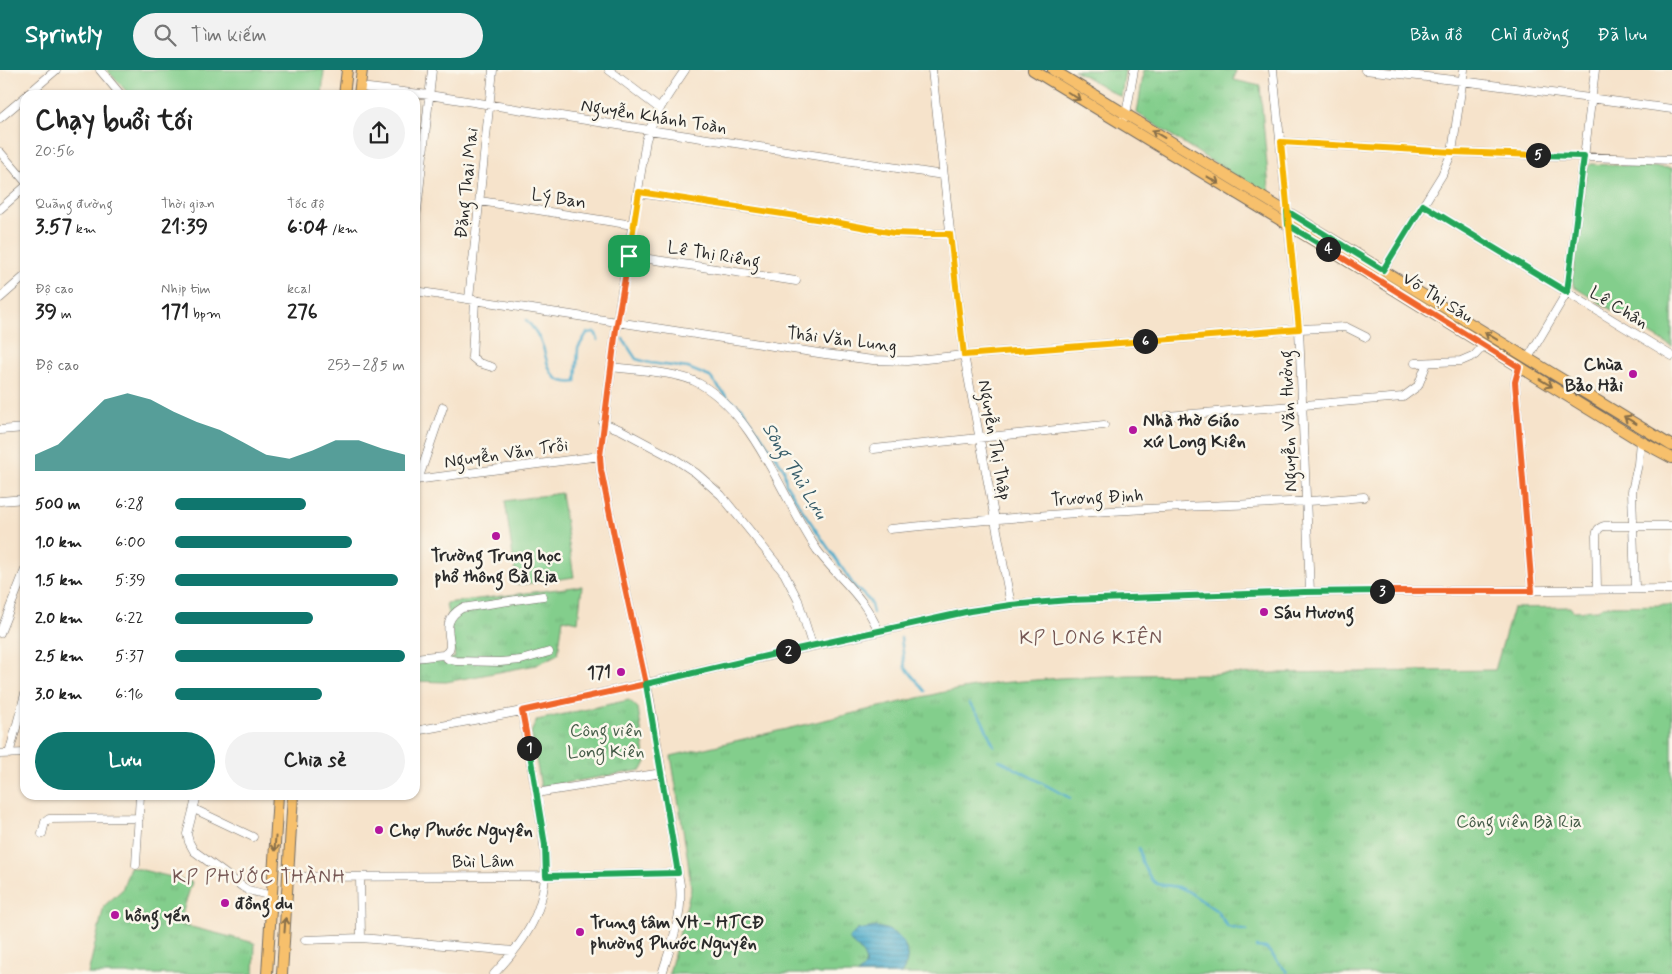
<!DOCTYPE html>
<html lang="vi">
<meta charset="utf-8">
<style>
body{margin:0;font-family:Mynerve,sans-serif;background:#f2f2f2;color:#222;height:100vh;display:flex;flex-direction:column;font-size:19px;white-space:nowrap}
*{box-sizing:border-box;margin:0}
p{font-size:16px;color:#767676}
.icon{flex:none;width:28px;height:28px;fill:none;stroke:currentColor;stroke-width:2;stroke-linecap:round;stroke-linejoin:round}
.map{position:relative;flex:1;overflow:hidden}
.side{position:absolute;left:20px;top:20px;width:400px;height:710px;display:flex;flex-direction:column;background:#fff;border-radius:15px;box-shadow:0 1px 4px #0004}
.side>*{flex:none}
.pin{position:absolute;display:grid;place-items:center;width:42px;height:42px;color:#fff;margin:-21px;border-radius:10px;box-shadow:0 2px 8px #0006}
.km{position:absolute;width:25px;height:25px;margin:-12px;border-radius:50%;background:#222;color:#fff;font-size:14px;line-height:25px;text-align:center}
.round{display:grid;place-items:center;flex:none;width:52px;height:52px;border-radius:26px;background:#f2f2f2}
.overview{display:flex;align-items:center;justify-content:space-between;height:85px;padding:0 15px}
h1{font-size:28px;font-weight:800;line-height:38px}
.metrics{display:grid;grid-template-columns:repeat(3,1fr);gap:8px;height:85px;padding:5px 15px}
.metrics div{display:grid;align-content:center}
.metrics b{font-size:21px;font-weight:800}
.metrics small{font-size:14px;font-weight:400}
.metrics p{font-size:14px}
.chart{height:140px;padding:10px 15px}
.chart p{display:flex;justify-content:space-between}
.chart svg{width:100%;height:90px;margin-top:5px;fill:#0f766e;opacity:.7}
.primary-button{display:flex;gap:10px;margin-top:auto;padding:10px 15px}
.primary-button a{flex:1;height:58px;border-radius:30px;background:#0f766e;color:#fff;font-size:20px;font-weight:800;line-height:58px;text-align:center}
.primary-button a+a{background:#f2f2f2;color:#222}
ul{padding:0 15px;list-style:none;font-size:16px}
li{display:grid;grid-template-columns:80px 60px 1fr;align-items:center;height:38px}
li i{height:12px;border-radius:6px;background:#0f766e}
header{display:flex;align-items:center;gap:30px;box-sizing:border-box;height:70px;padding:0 25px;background:#0f766e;color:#fff}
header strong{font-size:24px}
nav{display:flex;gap:28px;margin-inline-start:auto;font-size:18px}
.search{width:350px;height:45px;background:#f2f2f2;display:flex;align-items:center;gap:12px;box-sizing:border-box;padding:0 18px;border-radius:28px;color:#767676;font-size:19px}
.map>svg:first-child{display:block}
.grass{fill:url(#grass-tufts);stroke:#577c5c}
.pitch{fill:#83ce8c;stroke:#577c5c}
.water{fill:url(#water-rules);stroke:#3b6a7a}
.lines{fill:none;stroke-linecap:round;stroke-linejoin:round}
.stream{stroke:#4baaca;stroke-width:2.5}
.minor-casing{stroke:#726b63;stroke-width:9}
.major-casing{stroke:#726b63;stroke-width:12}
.minor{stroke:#fff;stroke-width:8}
.major{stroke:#f7c06c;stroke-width:10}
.oneway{stroke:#876e48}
.split-1-casing{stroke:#fff;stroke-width:10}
.split-2-casing{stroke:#fff;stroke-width:10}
.split-3-casing{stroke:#fff;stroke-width:10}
.split-4-casing{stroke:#fff;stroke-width:10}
.split-5-casing{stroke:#fff;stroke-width:10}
.split-6-casing{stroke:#fff;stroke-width:10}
.split-7-casing{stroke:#fff;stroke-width:10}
.split-1{stroke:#f0652b;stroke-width:6}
.split-2{stroke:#22a559;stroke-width:6}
.split-3{stroke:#22a559;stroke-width:6}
.split-4{stroke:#f0652b;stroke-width:6}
.split-5{stroke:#22a559;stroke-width:6}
.split-6{stroke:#f5b400;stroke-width:6}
.split-7{stroke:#f5b400;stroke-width:6}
.poi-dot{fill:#b5179e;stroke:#fbf7ec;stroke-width:2}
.labels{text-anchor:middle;stroke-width:5;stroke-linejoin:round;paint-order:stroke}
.street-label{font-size:18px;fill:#2b2b2b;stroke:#fbf7ec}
.poi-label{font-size:18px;font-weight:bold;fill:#2b2b2b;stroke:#fbf7ec;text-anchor:start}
.park-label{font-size:18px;fill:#455c48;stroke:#fbf7ec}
.water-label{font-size:19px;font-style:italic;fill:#385e6b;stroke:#fbf7ec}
.neighbourhood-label{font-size:19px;letter-spacing:1px;fill:#755653;stroke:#fbf7ec}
</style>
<header>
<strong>Sprintly</strong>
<div class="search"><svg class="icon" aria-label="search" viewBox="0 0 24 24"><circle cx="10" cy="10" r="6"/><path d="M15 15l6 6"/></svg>Tìm kiếm</div>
<nav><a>Bản đồ</a><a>Chỉ đường</a><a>Đã lưu</a></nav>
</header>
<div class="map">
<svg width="1672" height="904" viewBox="0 0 1672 904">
<defs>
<pattern id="grass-tufts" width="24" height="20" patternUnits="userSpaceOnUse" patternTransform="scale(1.25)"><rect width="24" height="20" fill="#83ce8c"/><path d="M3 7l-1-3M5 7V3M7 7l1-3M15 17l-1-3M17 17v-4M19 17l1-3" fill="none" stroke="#71b179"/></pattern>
<pattern id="water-rules" width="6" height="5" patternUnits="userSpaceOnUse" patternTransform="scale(1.25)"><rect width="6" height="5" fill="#4baaca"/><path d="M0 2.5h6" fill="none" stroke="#3f8ba4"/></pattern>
</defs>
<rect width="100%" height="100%" fill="#fbf7ec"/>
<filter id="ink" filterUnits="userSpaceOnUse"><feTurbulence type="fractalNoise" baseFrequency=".02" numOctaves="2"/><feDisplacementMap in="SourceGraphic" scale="10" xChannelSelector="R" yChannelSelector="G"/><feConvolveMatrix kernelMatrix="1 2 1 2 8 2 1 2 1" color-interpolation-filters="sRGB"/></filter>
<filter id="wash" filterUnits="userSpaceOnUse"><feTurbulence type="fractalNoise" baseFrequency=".0096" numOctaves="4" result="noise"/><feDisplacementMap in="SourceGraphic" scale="20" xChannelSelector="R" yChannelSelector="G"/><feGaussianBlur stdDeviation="1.12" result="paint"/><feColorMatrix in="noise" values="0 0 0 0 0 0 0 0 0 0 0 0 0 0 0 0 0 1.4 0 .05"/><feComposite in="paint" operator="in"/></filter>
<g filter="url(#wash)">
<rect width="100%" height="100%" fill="#f6e3cb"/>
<!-- grass -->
<path class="grass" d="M1074,0H1125L1121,27Z
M1144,0H1236L1234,10L1260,16L1270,129L1137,43Z
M582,516L578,552L563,549L558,584L536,595L446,612L415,611V602L420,590L455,588L446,533Z
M1672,535V904H669L691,819L688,791L671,686L944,622L999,613L1060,608L1129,605L1495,600L1513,538L1570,537L1573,541L1598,540L1602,536Z
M629,630L638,638L646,692L642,700L541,717L531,662L537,650Z
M130,797L192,812L179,854L255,873L254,904H88L104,836L122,820Z"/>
<!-- pitch -->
<path class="pitch" d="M107,0H324L322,25H130Z
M1591,94L1672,98V277L1574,217L1572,210L1587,98Z
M561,423L574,507L517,515L505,431Z"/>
<!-- water -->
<path class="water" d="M876,857C900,859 917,882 901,904H857C876,892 859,879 848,869L857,860Z"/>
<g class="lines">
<!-- stream -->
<path class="stream" d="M526,250C534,258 539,266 543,277C546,286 547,299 554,306C560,312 569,313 576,312L578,278L587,263L594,262L596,264L598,270
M623,269L636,289L650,293L688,298L710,307L729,329L742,338L784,399L786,414L803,441L855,517L870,531L873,543
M901,568L905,597L925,621
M969,633L981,648L994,676
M999,690L1070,728
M1139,778L1142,792L1151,809L1157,814L1179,817L1189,822L1217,841L1228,857L1247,861
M1256,877L1266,878L1287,902"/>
</g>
</g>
<g filter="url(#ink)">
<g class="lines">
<!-- minor casing -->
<g class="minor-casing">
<path id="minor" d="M100,0L121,25
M609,0L660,39
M932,0L964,285L1011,535
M1273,0L1299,259L1310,522
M1365,0L1462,11L1672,39
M360,17L429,25L649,60L943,105
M27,25L56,0
M0,48L25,27
M1124,48L1126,44L1134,0
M1281,72L1452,82L1672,90
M0,82L25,111
M639,123L829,151L894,163L922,165L949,163
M480,131L633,155
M1423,135L1672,286
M0,139L25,117
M415,159L432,0
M629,186L796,211
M1383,200L1442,105L1452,82L1464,0
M415,221L825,284L873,290L907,291L964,285L1299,259L1346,257L1366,267
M0,228L25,206
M469,229L493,0
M475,230L472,287L479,293L492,297
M1528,288L1567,222L1595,0
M1415,293L1461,291L1475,285L1484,275
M611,297C635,300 680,302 700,314C756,346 782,428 817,480C831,499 850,515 864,535C870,543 874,552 879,561
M1519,297L1515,312L1532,521
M1167,346L1403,327L1418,316L1427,293
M603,353L621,360L675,389L696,403L721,425L784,503L798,530L812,575
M0,360L25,358
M874,379L1104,355
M415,410L600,386
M418,410L443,337
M0,431L25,429
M890,459C970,451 1049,444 1129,440C1207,435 1286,434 1364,427
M1635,518L1632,421L1638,394L1640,371
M1597,520L1596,466C1597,460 1598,458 1604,456H1672
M0,563L25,500
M443,585L448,589L456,591L500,592L521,590L549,582
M415,588L443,585C462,576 433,555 462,538L543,526
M415,661L522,641L970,541L1011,535L1069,530L1305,522L1672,519
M0,684L25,683
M9,684L25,624
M536,723L662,703
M197,725L187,764L189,772L194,781L243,817L248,820L272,826
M194,739L253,767
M42,764L45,752L49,749L139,748
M136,795L140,725
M288,807L546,806L678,803
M360,807L361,868
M305,870L361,868L514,881
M494,904C507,890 520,875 529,859C554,815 545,774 537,728C532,699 527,670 522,641
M662,904C671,875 683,846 680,815L650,630L619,490L601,400L600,386L616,259L646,70C654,44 670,22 685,0"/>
</g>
<!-- major casing -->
<g class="major-casing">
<path id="major" d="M1033,0L1374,207L1640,371L1672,388
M1053,0L1672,376
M344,25L347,0
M359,25L362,0
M267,904L278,725
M282,904L293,725"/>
</g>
<!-- minor -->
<use href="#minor" class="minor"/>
<!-- major -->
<use href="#major" class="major"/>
</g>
<!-- one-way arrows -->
<defs><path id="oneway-shaft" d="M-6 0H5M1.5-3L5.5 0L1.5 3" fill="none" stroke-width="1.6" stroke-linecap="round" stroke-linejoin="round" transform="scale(1.25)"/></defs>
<g class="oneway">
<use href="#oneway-shaft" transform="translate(1074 26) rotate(32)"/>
<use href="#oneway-shaft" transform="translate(1158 64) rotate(-149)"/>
<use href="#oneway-shaft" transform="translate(1213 110) rotate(31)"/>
<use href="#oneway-shaft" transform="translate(1491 266) rotate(-149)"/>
<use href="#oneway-shaft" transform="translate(1546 313) rotate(31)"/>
<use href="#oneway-shaft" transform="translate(1630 350) rotate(-149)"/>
<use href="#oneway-shaft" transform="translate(275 774) rotate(94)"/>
<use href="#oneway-shaft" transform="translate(285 855) rotate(-86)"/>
</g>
</g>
<g class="lines" filter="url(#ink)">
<!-- split-1 casing -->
<g class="split-1-casing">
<path id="split-1" d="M529,678L522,641L646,614L619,490L601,400L600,386L616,259L629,186"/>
</g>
<!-- split-2 casing -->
<g class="split-2-casing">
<path id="split-2" d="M529,678L545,775L546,806L678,803L646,614L788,581"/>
</g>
<!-- split-3 casing -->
<g class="split-3-casing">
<path id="split-3" d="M788,581L970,541L1011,535L1069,530L1305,522L1382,521"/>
</g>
<!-- split-4 casing -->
<g class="split-4-casing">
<path id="split-4" d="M1328,179L1519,297L1515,312L1532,521H1382"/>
</g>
<!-- split-5 casing -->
<g class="split-5-casing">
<path id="split-5" d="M1328,179L1288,155L1287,141L1383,200L1423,135L1567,222L1584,86L1538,85"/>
</g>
<!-- split-6 casing -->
<g class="split-6-casing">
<path id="split-6" d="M1145,271L1299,259L1281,72L1452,82L1538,85"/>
</g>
<!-- split-7 casing -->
<g class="split-7-casing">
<path id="split-7" d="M629,186L639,122L829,151L894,163L922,164H950L964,285L1145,271"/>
</g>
<!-- split-1 -->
<use href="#split-1" class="split-1"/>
<!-- split-2 -->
<use href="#split-2" class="split-2"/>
<!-- split-3 -->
<use href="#split-3" class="split-3"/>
<!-- split-4 -->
<use href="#split-4" class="split-4"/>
<!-- split-5 -->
<use href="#split-5" class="split-5"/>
<!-- split-6 -->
<use href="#split-6" class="split-6"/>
<!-- split-7 -->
<use href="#split-7" class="split-7"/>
</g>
<!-- markers -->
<g class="poi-dot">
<circle cx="1633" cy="304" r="5"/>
<circle cx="1133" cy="360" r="5"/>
<circle cx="496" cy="466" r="5"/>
<circle cx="1264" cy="542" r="5"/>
<circle cx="621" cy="602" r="5"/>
<circle cx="379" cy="760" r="5"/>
<circle cx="225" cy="833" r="5"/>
<circle cx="115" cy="845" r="5"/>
<circle cx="580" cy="862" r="5"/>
</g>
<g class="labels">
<!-- street labels -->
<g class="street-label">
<text transform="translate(654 46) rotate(9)" y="6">Nguyễn Khánh Toàn</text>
<text transform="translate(466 113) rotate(-84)" y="6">Đặng Thai Mai</text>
<text transform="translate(559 128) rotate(9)" y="6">Lý Ban</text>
<text transform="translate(714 184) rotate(9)" y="6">Lê Thị Riêng</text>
<text transform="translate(1438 227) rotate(32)" y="6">Võ Thị Sáu</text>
<text transform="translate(1619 237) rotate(31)" y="6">Lê Chân</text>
<text transform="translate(842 269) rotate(7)" y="6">Thái Văn Lung</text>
<text transform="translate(1288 351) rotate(-92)" y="6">Nguyễn Văn Hưởng</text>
<text transform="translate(995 370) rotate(80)" y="6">Nguyễn Thị Thập</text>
<text transform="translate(506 383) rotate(-8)" y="6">Nguyễn Văn Trỗi</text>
<text transform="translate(1097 427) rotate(-3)" y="6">Trương Định</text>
<text transform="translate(483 791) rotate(-1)" y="6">Bùi Lâm</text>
</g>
<!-- poi labels -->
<g class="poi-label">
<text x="1623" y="300" text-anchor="end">Chùa<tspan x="1623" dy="21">Bảo Hải</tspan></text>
<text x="1143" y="356">Nhà thờ Giáo<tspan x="1143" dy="21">xứ Long Kiên</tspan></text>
<text x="496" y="491" text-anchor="middle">Trường Trung học<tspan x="496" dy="21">phổ thông Bà Rịa</tspan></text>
<text x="1274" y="548">Sáu Hương</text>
<text x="611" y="608" text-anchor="end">171</text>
<text x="389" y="766">Chợ Phước Nguyên</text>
<text x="235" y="839">đồng du</text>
<text x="125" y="851">hồng yến</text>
<text x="590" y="858">Trung tâm VH - HTCĐ<tspan x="590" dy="21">phường Phước Nguyên</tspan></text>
</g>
<!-- park labels -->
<g class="park-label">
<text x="606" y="666">Công viên<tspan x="606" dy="21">Long Kiên</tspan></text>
<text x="1519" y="757">Công viên Bà Rịa</text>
</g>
<!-- water labels -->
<g class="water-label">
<text transform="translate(796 400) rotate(59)" y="7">Sông Thủ Lựu</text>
</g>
<!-- neighbourhood labels -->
<g class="neighbourhood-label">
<text x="1091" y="574">KP LONG KIÊN</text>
<text x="259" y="813">KP PHƯỚC THÀNH</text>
</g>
</g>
</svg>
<div class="pin" style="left:629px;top:186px;background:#1e9e55"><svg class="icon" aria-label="arrive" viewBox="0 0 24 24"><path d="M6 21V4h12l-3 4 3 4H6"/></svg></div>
<b class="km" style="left:529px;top:678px">1</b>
<b class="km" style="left:788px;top:581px">2</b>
<b class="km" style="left:1382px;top:521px">3</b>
<b class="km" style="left:1328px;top:179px">4</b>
<b class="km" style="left:1538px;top:85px">5</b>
<b class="km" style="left:1145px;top:271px">6</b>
<section class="side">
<div class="overview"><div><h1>Chạy buổi tối</h1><p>20:56</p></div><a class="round"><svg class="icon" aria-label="share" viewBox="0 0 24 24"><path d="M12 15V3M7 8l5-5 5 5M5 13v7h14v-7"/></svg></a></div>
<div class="metrics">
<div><p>Quãng đường</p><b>3.57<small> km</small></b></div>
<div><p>Thời gian</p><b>21:39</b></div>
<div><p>Tốc độ</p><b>6:04<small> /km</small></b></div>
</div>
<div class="metrics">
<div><p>Độ cao</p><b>39<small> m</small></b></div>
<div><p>Nhịp tim</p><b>171<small> bpm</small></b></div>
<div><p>kcal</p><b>276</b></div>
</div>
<div class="chart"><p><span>Độ cao</span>253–285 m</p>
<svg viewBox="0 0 160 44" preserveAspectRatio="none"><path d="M0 44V36L10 31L20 20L30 9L40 6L50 9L60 15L70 20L80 24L90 30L100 36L110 38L120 34L130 29L140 29L150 33L160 36V44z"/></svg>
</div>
<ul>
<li><b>500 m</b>6:28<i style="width:57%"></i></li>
<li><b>1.0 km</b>6:00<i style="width:77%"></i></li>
<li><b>1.5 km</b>5:39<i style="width:97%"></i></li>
<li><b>2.0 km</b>6:22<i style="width:60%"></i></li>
<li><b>2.5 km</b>5:37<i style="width:100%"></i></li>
<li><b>3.0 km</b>6:16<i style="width:64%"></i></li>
</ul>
<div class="primary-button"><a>Lưu</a><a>Chia sẻ</a></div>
</section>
</div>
